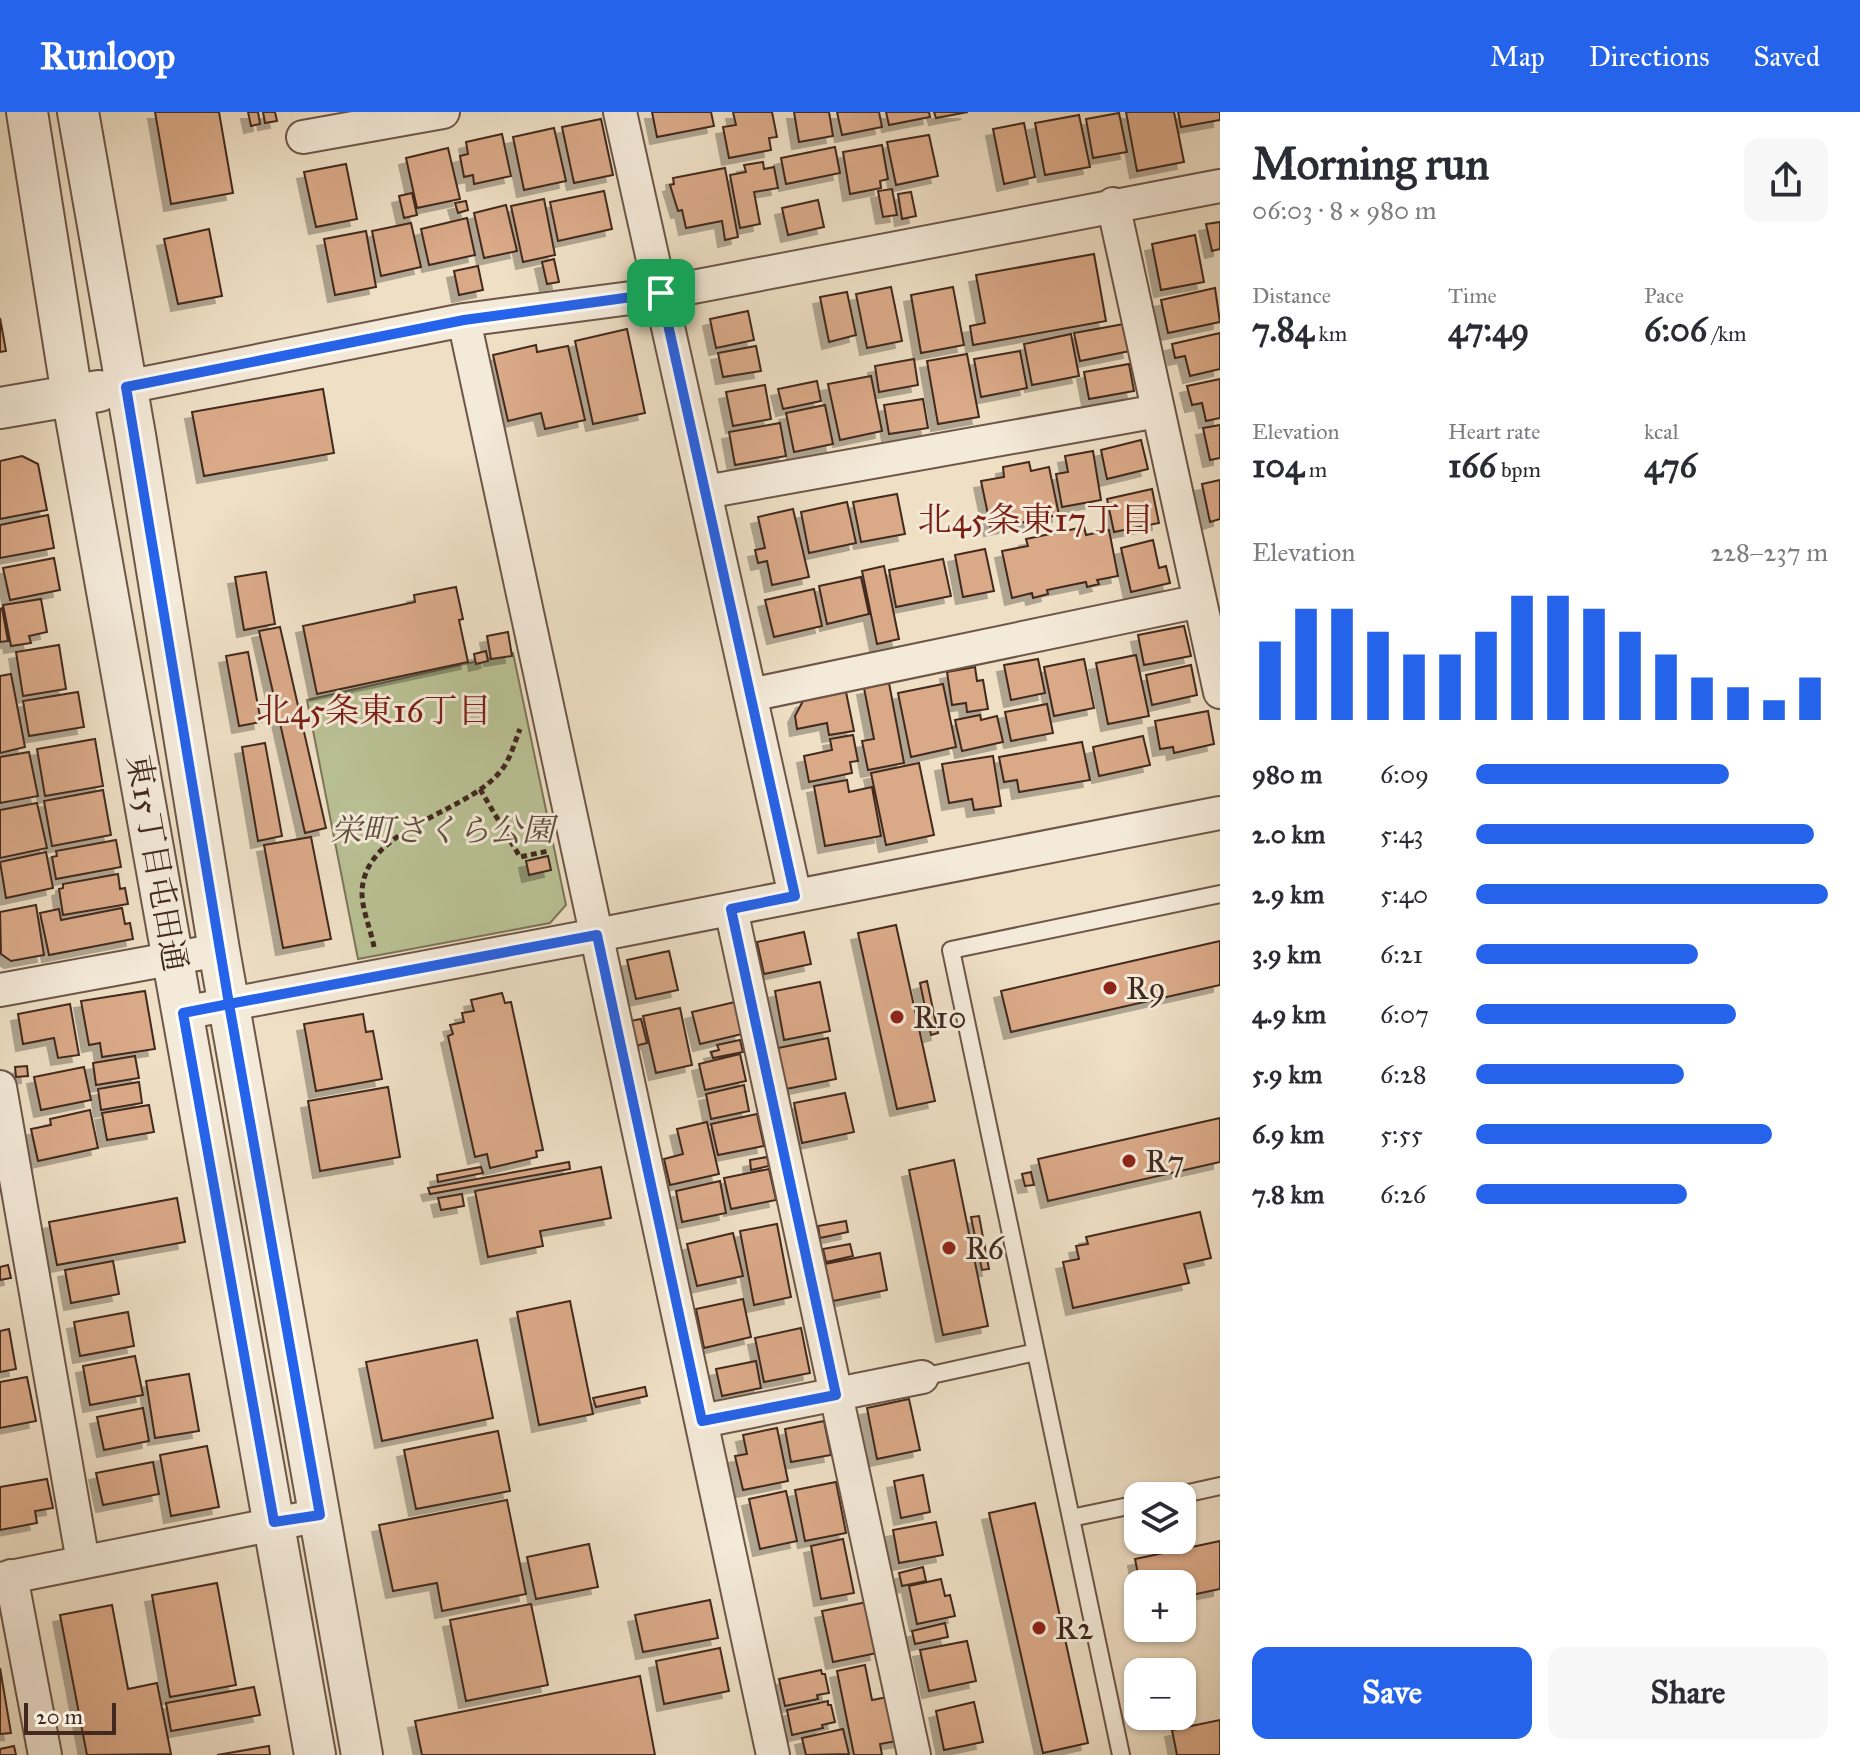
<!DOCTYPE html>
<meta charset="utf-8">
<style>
body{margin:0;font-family:"IM FELL Great Primer","Noto Serif JP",serif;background:#f7f7f7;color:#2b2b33;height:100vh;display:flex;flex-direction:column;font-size:30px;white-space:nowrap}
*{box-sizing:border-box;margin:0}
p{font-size:26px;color:#7c7c81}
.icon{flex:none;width:44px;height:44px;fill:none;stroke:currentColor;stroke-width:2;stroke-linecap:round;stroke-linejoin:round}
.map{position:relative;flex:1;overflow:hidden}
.drawer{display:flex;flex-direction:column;background:#fff;width:640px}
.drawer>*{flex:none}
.buttons{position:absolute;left:1124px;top:1370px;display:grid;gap:16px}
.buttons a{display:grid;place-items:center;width:72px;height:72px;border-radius:16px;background:#fff;box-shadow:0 2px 6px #0004;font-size:40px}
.scale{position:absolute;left:24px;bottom:20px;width:92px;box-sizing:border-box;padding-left:8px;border:4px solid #42291f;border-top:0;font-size:22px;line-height:28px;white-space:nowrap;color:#42291f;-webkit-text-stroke:6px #f4ead9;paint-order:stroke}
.pin{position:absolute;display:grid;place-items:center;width:68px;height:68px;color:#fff;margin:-34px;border-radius:16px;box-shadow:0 4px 12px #0006}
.round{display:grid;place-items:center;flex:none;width:84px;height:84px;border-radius:16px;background:#f7f7f7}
.headline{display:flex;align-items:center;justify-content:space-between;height:136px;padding:0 32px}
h1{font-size:44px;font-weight:700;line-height:60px}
.stats{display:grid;grid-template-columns:repeat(3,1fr);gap:12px;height:136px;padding:8px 32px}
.stats div{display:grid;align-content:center}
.stats b{font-size:34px;font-weight:700}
.stats small{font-size:22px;font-weight:400}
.stats p{font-size:22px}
.chart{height:224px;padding:16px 32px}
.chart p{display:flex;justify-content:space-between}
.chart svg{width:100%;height:144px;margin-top:8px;stroke:#2563eb;stroke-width:6}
.action{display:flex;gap:16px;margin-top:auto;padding:16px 32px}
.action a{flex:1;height:92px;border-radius:16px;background:#2563eb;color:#fff;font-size:32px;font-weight:700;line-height:92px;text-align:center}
.action a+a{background:#f7f7f7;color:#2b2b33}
ul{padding:0 32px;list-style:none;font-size:26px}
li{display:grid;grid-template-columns:128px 96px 1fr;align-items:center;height:60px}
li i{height:20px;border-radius:10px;background:#2563eb}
header{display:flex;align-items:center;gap:48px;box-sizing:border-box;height:112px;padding:0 40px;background:#2563eb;color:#fff}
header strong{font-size:38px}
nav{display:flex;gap:44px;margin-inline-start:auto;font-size:28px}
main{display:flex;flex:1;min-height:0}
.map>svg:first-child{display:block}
.green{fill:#b9c194;stroke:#7e755a;stroke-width:2}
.building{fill:#daa988;stroke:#42291f;stroke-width:2;filter:url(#shadow)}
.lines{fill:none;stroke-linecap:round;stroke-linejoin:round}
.service-casing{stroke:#6d5648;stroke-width:20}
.minor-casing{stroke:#6d5648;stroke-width:36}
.tertiary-casing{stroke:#6d5648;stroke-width:44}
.path{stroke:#42291f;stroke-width:5;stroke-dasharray:6 4;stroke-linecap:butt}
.service{stroke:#f4ead9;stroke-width:16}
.minor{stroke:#f4ead9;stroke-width:32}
.tertiary{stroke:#f4ead9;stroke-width:40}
.route-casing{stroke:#fff;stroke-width:16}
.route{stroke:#2563eb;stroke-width:10}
.poi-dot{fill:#8f2418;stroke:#f4ead9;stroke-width:3}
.labels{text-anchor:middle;stroke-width:6;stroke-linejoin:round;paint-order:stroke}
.park-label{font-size:32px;font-style:italic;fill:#604f3c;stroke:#f4ead9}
.street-label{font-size:32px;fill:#42291f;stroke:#f4ead9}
.poi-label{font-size:32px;fill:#42291f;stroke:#f4ead9;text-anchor:start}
.neighbourhood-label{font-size:34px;fill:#7a1f14;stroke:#f4ead9}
</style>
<header>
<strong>Runloop</strong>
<nav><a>Map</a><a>Directions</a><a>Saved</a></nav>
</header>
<main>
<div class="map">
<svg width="1220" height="1643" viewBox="0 0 1220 1643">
<defs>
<filter id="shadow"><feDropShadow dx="-7" dy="7" stdDeviation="0" flood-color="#0004"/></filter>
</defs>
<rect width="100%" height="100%" fill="#eedfc5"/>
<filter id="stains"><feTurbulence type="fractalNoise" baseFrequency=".0025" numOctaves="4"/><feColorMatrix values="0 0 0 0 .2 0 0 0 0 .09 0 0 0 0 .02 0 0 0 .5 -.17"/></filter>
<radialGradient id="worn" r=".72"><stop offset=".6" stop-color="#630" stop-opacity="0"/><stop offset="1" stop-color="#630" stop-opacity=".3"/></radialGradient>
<!-- green -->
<path class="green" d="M513,541L566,793L550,811L358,847L307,588Z"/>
<!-- building -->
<path class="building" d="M155,0H219L233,81L171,92Z
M248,0H258L260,12L251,14Z
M263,0H275L277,9L265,11Z
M652,0H711L714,14L657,25Z
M733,0H772L777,25L769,26L771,38L729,46L723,15L736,13Z
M794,0H829L833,24L799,30Z
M837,0H879L882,15L842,23Z
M886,0H929L930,5L889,13Z
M934,0H968L936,6Z
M1126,0H1174L1184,50L1137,59Z
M1178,0H1220V8L1181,15Z
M1119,1L1127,40L1093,46L1086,7Z
M1079,3L1090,55L1045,63L1035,11Z
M601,7L613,63L574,71L562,15Z
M1024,11L1035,65L1004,72L993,17Z
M554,16L566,69L524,78L513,25Z
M502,22L511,64L474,72L473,63L464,65L460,44L468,42L466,30Z
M929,23L938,64L896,73L887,30Z
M882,33L888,67L880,69L881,76L850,82L843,40Z
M835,35L840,61L786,72L781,46Z
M448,36L460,87L417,96L406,46Z
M763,50L764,57L774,55L778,76L754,80L760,112L740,116L730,63L746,60L744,53Z
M346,52L357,107L316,115L304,60Z
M725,56L738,125L725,128L722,109L686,116L682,98L678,99L670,73L674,72L673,66Z
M892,77L897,103L883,105L878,79Z
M604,79L612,117L558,129L550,90Z
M911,80L916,104L902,107L898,82Z
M412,81L417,103L404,106L399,84Z
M544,87L555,143L523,150L511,94Z
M818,88L824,115L788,123L782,96Z
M466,89L468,98L458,101L455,91Z
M506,93L517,139L484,146L474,101Z
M467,106L475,143L429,153L421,117Z
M1220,110V137L1212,139L1206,112Z
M411,111L421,155L381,164L372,119Z
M209,117L222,184L178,192L164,127Z
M366,119L376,175L335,183L324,127Z
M1195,123L1204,170L1161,178L1152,132Z
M1094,142L1106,209L973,233L970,214L985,211L976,163Z
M554,147L559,170L547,172L542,150Z
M478,154L483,178L459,183L454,159Z
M891,175L902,229L867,236L856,182Z
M953,175L964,233L921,241L911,183Z
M1215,176L1220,210L1168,221L1161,188Z
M847,180L856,223L829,230L820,185Z
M748,199L754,228L716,236L710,207Z
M0,206L6,239L0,240Z
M1124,212L1130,239L1080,249L1074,221Z
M627,217L645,301L593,312L575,229Z
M1220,221V257L1190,264L1185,244L1175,246L1172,232Z
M1071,222L1079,264L1032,273L1024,232Z
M536,233L537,240L568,234L585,308L545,317L541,301L508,309L493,243Z
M756,234L761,259L723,265L718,241Z
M1020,239L1027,276L981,285L974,247Z
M967,242L979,305L938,312L927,249Z
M914,247L918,273L879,280L875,254Z
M1129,252L1134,279L1089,287L1084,260Z
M871,264L882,319L840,328L828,272Z
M1220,267V306L1206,309L1202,291L1192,293L1187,274Z
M817,269L821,289L783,297L778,277Z
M765,273L771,307L733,314L726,280Z
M323,277L334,341L204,364L192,300Z
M923,287L928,316L889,322L884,293Z
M825,293L833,332L794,340L786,301Z
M780,311L786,344L735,353L729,320Z
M1220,313V346L1210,348L1203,316Z
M1141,328L1148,357L1107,367L1101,338Z
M1093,339L1101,388L1062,395L1056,362L1068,360L1065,344Z
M22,344L38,352L47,398L0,407V349Z
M1029,350L1031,359L1049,355L1059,403L991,417L981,369L1004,365L1003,355Z
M1220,368V407L1210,410L1202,372Z
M1152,377L1159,411L1114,420L1107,387Z
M897,382L905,422L861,430L853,390Z
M847,390L856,431L809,441L801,400Z
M793,397L809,465L772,473L767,449L758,451L755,438L765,436L758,405Z
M48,403L54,436L0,446V413Z
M1084,415L1086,423L1109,418L1118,464L1097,468L1099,472L1087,475L1086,470L1047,478L1048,482L1033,486L1032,481L1012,486L1002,439L1028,434L1026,427Z
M1153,428L1159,456L1166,454L1170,471L1131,480L1121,436Z
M985,437L994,479L963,485L955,443Z
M54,446L60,478L10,488L3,456Z
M943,447L951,484L896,495L889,458Z
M884,454L899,527L877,532L862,459Z
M266,460L275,512L244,518L235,465Z
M861,465L869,502L827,512L819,474Z
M456,475L463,507L459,508L468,550L317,582L303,514L415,490L414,483Z
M814,477L822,514L774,525L765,488Z
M41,487L47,520L29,524L31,531L11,534L3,493Z
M2,496L8,529L0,530V497Z
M1184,514L1191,544L1144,553L1138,523Z
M280,515L326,716L305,721L259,519Z
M508,520L512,544L491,547L487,524Z
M59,533L66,577L23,584L16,540Z
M486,539L488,549L476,552L474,542Z
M248,540L261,610L239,614L226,544Z
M1136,543L1149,604L1108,612L1096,551Z
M1038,547L1045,581L1011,588L1004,553Z
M1084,547L1094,596L1054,604L1044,555Z
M1191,553L1197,583L1152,593L1146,563Z
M975,555L977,569L983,568L988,597L967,600L966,591L952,593L947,560Z
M11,562L25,635L0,641V564Z
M889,571L904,651L868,658L862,629L874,627L864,576Z
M943,572L956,635L911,645L898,581Z
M78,580L84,615L29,624L23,589Z
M846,580L854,619L829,623L827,611L797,617L795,604L803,589Z
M1047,592L1053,621L1011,629L1005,600Z
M1208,599L1214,632L1174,641L1173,635L1160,637L1155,609Z
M980,603L981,608L997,604L1003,630L962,639L955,608Z
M853,623L858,649L850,650L852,661L809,670L804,644L832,638L830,627Z
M1143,624L1150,653L1099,664L1093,635Z
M95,627L103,674L45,684L37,637Z
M1082,630L1090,668L1019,680L1017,668L1004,670L999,645Z
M265,631L282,724L258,729L242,635Z
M29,640L38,684L0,691V645Z
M993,644L1001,694L974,698L972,687L949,691L942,652Z
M919,651L934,723L886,733L871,661Z
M847,668L849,680L872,675L881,724L825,734L814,674Z
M103,678L111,723L52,734L44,689Z
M37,691L47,736L0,746V698Z
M311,725L331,827L283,836L264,733Z
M116,728L121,755L56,767L52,745L57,744L56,739Z
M46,740L53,776L6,786L0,750Z
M548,744L551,758L529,763L526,749Z
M118,762L120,777L125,776L128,792L63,803L59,777L63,776V772Z
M36,793L44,843L11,849L1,842L0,800Z
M122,796L125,812L130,811L133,827L49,843L40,801L59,797L61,808Z
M896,813L935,989L897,997L858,821Z
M804,820L811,852L764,862L757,830Z
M1220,829V873L1011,920L1001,879Z
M669,839L678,878L636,887L627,848Z
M927,869L938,921L931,923L920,871Z
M820,870L830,919L784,928L775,879Z
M145,879L155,937L102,945L100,931L89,933L81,889Z
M502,881L505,891L511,890L543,1038L536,1039L537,1045L490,1056L487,1042L475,1045L448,924L453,922L450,913L464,910L462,901L474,899L471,888Z
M735,890L742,922L700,932L692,900Z
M70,892L79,943L58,946L54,926L23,932L18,902Z
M680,896L692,953L656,961L643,904Z
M363,902L366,920L373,919L382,967L316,979L304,912Z
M641,907L647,931L635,934L630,909Z
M828,926L836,967L786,977L778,936Z
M740,928L743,940L713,946L711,940L719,938L717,933Z
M740,942L746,969L705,978L699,952Z
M135,944L139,966L96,973L93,951Z
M27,954L28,964L16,965L15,955Z
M84,955L91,988L41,998L34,965Z
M139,970L142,991L101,998L98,977Z
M744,973L749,999L711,1007L706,982Z
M388,975L400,1045L320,1059L308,989Z
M845,981L854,1020L802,1031L794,991Z
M149,993L154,1020L107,1028L102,1001Z
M90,998L98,1036L38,1049L31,1017L51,1013L50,1007Z
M757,1002L764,1034L718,1043L711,1012Z
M1220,1006V1050L1048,1089L1038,1047Z
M707,1010L719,1062L670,1073L664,1047L683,1042L677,1017Z
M767,1045L769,1054L751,1058L750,1048Z
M954,1048L988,1214L943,1223L909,1058Z
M569,1050L570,1057L430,1082L428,1076Z
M481,1055L483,1061L438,1070L437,1063Z
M601,1055L611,1106L540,1119L543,1134L488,1145L475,1079Z
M769,1057L776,1088L731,1097L724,1066Z
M1031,1060L1034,1073L1025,1074L1022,1062Z
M720,1069L726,1101L682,1110L676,1079Z
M462,1082L464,1094L441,1098L438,1086Z
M177,1086L185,1130L57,1153L49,1110Z
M1200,1100L1211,1146L1184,1152L1189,1171L1073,1196L1063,1150L1079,1147L1076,1134L1088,1132L1086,1125Z
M979,1104L989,1157L982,1158L971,1105Z
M846,1109L848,1120L820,1126L818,1114Z
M777,1112L791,1185L754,1193L740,1119Z
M733,1121L743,1164L697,1174L687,1132Z
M850,1132L853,1144L826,1150L823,1137Z
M880,1141L887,1178L833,1189L825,1152Z
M113,1149L119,1182L71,1191L65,1158Z
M8,1153L11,1166L0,1168V1155Z
M743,1187L751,1225L704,1236L696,1197Z
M570,1189L593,1302L539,1313L517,1200Z
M128,1200L134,1234L80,1244L74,1210Z
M801,1216L810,1261L764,1270L755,1226Z
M9,1217L16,1257L0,1260V1219Z
M477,1228L493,1306L382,1329L366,1250Z
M135,1244L143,1283L90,1293L83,1254Z
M756,1249L761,1276L722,1284L716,1257Z
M189,1262L199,1319L155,1326L146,1269Z
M27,1265L36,1309L0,1316V1270Z
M645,1275L647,1284L596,1295L593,1286Z
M909,1287L920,1338L877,1347L867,1296Z
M143,1296L149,1329L104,1338L97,1305Z
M824,1309L831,1343L791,1350L785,1317Z
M777,1316L788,1369L743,1378L735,1344L747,1342L743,1323Z
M498,1319L510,1379L416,1397L404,1338Z
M207,1334L219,1395L171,1404L160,1343Z
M153,1350L159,1382L103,1393L96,1361Z
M923,1363L930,1400L901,1406L894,1369Z
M47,1367L53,1396L35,1399L37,1411L0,1418V1375Z
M836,1370L846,1421L805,1429L795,1378Z
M786,1379L797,1429L760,1437L749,1387Z
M507,1388L526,1482L442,1499L437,1471L393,1479L379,1413Z
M1035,1391L1088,1631L1043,1641L989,1401Z
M936,1410L943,1443L899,1451L893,1418Z
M843,1427L854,1481L821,1487L811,1434Z
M1220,1429V1477L1182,1485V1472H1140L1135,1447Z
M589,1432L598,1475L536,1487L527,1445Z
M923,1455L926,1469L902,1474L899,1461Z
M941,1467L945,1484L950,1483L955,1504L917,1512L909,1474Z
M217,1471L236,1573L170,1585L152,1483Z
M710,1488L718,1526L643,1540L635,1503Z
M867,1490L877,1541L833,1550L822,1499Z
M531,1492L548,1573L466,1589L450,1508Z
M112,1493L128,1577L157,1571L171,1642L87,1643L60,1503Z
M945,1511L948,1525L915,1532L912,1519Z
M967,1529L976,1569L929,1579L920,1538Z
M720,1536L729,1579L664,1592L656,1549Z
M865,1553L872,1588L893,1584L902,1628L880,1632L882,1643H854L837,1559Z
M0,1556L11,1621L0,1622Z
M821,1558L822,1562H825L829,1581L817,1583L818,1587L785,1594L779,1567Z
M640,1564L655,1643H422L415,1609Z
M254,1575L260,1603L171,1619L166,1591Z
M828,1589V1593H831L835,1610L822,1613L823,1616L792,1623L787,1598Z
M974,1590L983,1630L944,1638L936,1599Z
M1220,1608V1643H1177L1172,1618Z
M843,1617L849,1642L806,1643L802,1626Z
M14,1634L16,1643H0V1637Z
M269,1634L270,1643H217Z"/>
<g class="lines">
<!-- service casing -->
<g class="service-casing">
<path id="service" d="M922,1265L1036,1240
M1175,1384L1220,1374
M1071,1406L1138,1392
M1121,1643L951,838L1220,782"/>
</g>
<!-- minor casing -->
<g class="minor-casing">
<path id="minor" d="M620,0L795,784
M303,25L443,0
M1113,92L1220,580
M464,208L773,1643
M126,275L464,208L646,184L1220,74
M705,380L1158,299
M750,583L1200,489
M731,797L914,1643
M0,878L219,838
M183,901L597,823L1220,701
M0,975L83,1450
M702,1309L922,1265
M11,1464L45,1643
M0,1467L320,1403"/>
</g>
<!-- tertiary casing -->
<g class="tertiary-casing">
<path id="tertiary" d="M27,0L72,283L315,1643
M78,0L135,323L219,838L362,1643
M0,296L99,279"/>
</g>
<!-- path -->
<path class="path" d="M480,677L520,745L548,739
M374,835C371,818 362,798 362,781C363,716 463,703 499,661C510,649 514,632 520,617"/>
<!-- service -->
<use href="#service" class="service"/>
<!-- minor -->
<use href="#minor" class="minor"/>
<!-- tertiary -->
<use href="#tertiary" class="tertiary"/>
</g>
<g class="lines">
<!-- route casing -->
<g class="route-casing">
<path id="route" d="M661,181L464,208L126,275L229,892L183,901L274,1410L320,1403L229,892L597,823L702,1309L836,1283L731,797L795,784L661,181"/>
</g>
<!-- route -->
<use href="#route" class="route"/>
</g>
<!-- markers -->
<g class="poi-dot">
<circle cx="1110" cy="876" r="8"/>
<circle cx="897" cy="905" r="8"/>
<circle cx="1129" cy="1049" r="8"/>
<circle cx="949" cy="1136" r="8"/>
<circle cx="1039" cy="1516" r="8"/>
</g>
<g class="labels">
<!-- park labels -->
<g class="park-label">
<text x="442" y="729">栄町さくら公園</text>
</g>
<!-- street labels -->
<g class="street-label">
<text transform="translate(157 751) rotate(80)" y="11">東15丁目屯田通</text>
</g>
<!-- poi labels -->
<g class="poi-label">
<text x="1126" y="887">R9</text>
<text x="913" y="916">R10</text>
<text x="1145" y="1060">R7</text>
<text x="965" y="1147">R6</text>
<text x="1055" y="1527">R2</text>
</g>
<!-- neighbourhood labels -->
<g class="neighbourhood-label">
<text x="1036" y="419">北45条東17丁目</text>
<text x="374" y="610">北45条東16丁目</text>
</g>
</g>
<rect width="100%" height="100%" filter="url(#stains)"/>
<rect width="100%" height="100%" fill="url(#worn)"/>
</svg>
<div class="buttons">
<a><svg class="icon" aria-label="layers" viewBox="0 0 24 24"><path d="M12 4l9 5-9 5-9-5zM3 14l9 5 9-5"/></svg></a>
<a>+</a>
<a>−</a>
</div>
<div class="scale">20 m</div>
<div class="pin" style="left:661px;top:181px;background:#1e9e55"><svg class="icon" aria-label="arrive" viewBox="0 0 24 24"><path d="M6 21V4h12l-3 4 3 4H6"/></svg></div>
</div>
<section class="drawer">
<div class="headline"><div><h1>Morning run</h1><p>06:03 · 8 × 980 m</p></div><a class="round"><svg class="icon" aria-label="share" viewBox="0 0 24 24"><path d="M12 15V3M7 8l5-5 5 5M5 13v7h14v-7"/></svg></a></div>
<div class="stats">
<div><p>Distance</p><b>7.84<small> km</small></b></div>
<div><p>Time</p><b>47:49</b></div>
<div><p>Pace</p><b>6:06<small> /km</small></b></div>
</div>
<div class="stats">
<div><p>Elevation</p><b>104<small> m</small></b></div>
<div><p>Heart rate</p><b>166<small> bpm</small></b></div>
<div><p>kcal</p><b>476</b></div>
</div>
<div class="chart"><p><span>Elevation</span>228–237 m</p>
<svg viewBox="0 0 160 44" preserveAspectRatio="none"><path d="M5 44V20M15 44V10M25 44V10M35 44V17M45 44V24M55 44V24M65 44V17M75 44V6M85 44V6M95 44V10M105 44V17M115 44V24M125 44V31M135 44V34M145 44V38M155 44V31"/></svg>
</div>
<ul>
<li><b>980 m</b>6:09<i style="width:72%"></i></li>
<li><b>2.0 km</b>5:43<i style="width:96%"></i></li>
<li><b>2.9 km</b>5:40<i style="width:100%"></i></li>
<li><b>3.9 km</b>6:21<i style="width:63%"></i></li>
<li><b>4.9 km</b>6:07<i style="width:74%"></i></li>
<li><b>5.9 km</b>6:28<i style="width:59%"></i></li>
<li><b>6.9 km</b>5:55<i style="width:84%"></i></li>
<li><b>7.8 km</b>6:26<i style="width:60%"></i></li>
</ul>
<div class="action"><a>Save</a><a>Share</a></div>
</section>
</main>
